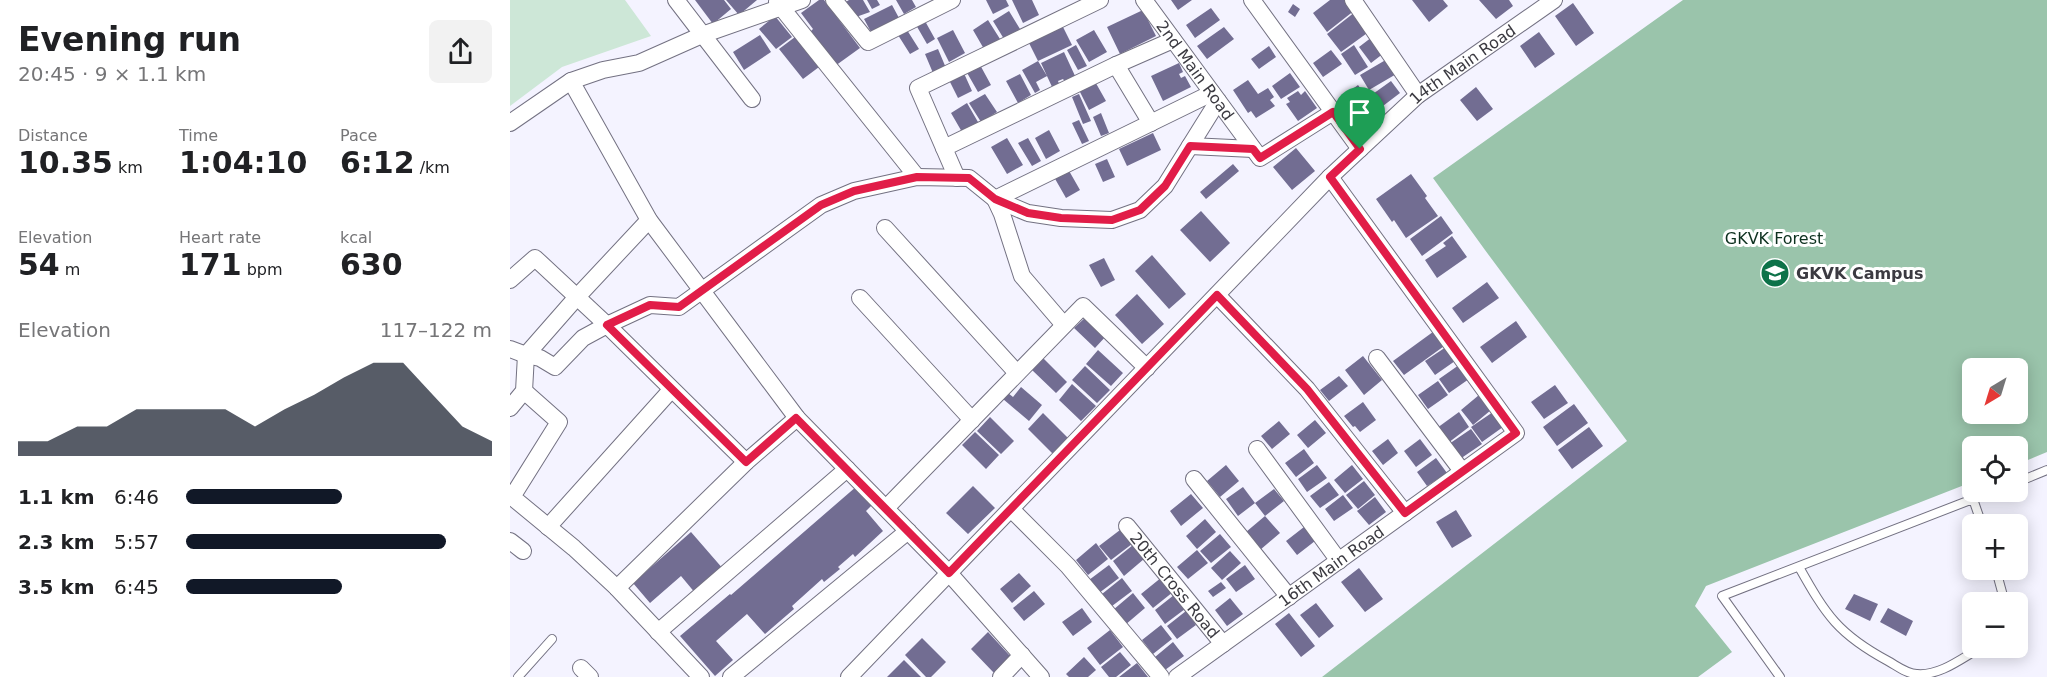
<!DOCTYPE html>
<meta charset="utf-8">
<style>
body{margin:0;font-family:"DejaVu Sans",sans-serif;background:#f2f2f2;color:#202124;height:100vh;display:flex;flex-direction:column;font-size:22px;white-space:nowrap}
*{box-sizing:border-box;margin:0}
p{font-size:20px;color:#757577}
.icon{flex:none;width:33px;height:33px;fill:none;stroke:currentColor;stroke-width:2;stroke-linecap:round;stroke-linejoin:round}
.map{position:relative;flex:1;overflow:hidden}
.details{display:flex;flex-direction:column;background:#fff;width:510px}
.details>*{flex:none}
.needle{width:39px;rotate:218deg}
.tools{position:absolute;left:1452px;top:358px;display:grid;gap:12px}
.tools a{display:grid;place-items:center;width:66px;height:66px;border-radius:9px;background:#fff;box-shadow:0 3px 15px #0003;font-size:30px}
.pin{position:absolute;display:grid;place-items:center;width:51px;height:51px;color:#fff;margin:-62px -26px;border-radius:50% 50% 50% 0;rotate:-45deg;box-shadow:0 0 6px #0007}
.pin .icon{rotate:45deg}
.round{display:grid;place-items:center;flex:none;width:63px;height:63px;border-radius:9px;background:#f2f2f2}
.summary{display:flex;align-items:center;justify-content:space-between;height:102px;padding:0 18px}
h1{font-size:33px;font-weight:800;line-height:45px}
.figures{display:grid;grid-template-columns:repeat(3,1fr);gap:9px;height:102px;padding:6px 18px}
.figures div{display:grid;align-content:center}
.figures b{font-size:30px;font-weight:800}
.figures small{font-size:16px;font-weight:400}
.figures p{font-size:16px}
.chart{height:168px;padding:12px 18px}
.chart p{display:flex;justify-content:space-between}
.chart svg{width:100%;height:108px;margin-top:6px;fill:#111827;opacity:.7}
ul{padding:0 18px;list-style:none;font-size:20px}
li{display:grid;grid-template-columns:96px 72px 1fr;align-items:center;height:45px}
li i{height:15px;border-radius:8px;background:#111827}
main{display:flex;flex:1;min-height:0}
.map>svg:first-child{display:block}
.green{fill:#cde7d7}
.forest{fill:#9ac4ab;fill-rule:evenodd}
.building{fill:#726d92}
.lines{fill:none;stroke-linecap:round;stroke-linejoin:round}
.lane-casing{stroke:#737182;stroke-width:10}
.street-casing{stroke:#737182;stroke-width:18}
.lane{stroke:#fff;stroke-width:8}
.street{stroke:#fff;stroke-width:16}
.route-casing{stroke:#fff;stroke-width:12}
.route{stroke:#e11d48;stroke-width:8}
.labels{text-anchor:middle;stroke-width:6;stroke-linejoin:round;paint-order:stroke}
.street-label{font-size:16px;fill:#3b3a41;stroke:#fff}
.park-label{font-size:16px;fill:#0d311f;stroke:#fff}
.poi-label{font-size:16px;font-weight:bold;fill:#3b3a41;stroke:#fff;text-anchor:start}
</style>
<main>
<section class="details">
<div class="summary"><div><h1>Evening run</h1><p>20:45 · 9 × 1.1 km</p></div><a class="round"><svg class="icon" aria-label="share" viewBox="0 0 24 24"><path d="M12 15V3M7 8l5-5 5 5M5 13v7h14v-7"/></svg></a></div>
<div class="figures">
<div><p>Distance</p><b>10.35<small> km</small></b></div>
<div><p>Time</p><b>1:04:10</b></div>
<div><p>Pace</p><b>6:12<small> /km</small></b></div>
</div>
<div class="figures">
<div><p>Elevation</p><b>54<small> m</small></b></div>
<div><p>Heart rate</p><b>171<small> bpm</small></b></div>
<div><p>kcal</p><b>630</b></div>
</div>
<div class="chart"><p><span>Elevation</span>117–122 m</p>
<svg viewBox="0 0 160 44" preserveAspectRatio="none"><path d="M0 44V38L10 38L20 32L30 32L40 25L50 25L60 25L70 25L80 32L90 25L100 19L110 12L120 6L130 6L140 19L150 32L160 38V44z"/></svg>
</div>
<ul>
<li><b>1.1 km</b>6:46<i style="width:51%"></i></li>
<li><b>2.3 km</b>5:57<i style="width:85%"></i></li>
<li><b>3.5 km</b>6:45<i style="width:51%"></i></li>
</ul>
</section>
<div class="map">
<svg width="1537" height="677" viewBox="0 0 1537 677">
<rect width="100%" height="100%" fill="#f4f3ff"/>
<!-- green -->
<path class="green" d="M0,0H115L141,36L52,67L0,106Z"/>
<!-- forest -->
<path class="forest" d="M1173,0H1537V452L1508,464V447H1462V482L1196,586L1185,606L1222,652L1188,677H812L1117,441L975,250L923,178ZM1462,369H1508V414H1462Z"/>
<!-- building -->
<path class="building" d="M185,0H214L221,9L203,24Z
M216,0H247L229,15Z
M309,0H314L350,48L325,66L300,32L303,29L291,13Z
M339,0H353L360,12L346,17L334,3Z
M357,0H367L370,5L362,9Z
M386,0H402L406,7L394,14Z
M476,0H496L499,6L483,14Z
M502,0H522L529,15L513,23Z
M661,0H682L668,10Z
M820,0H837L845,10L817,32L803,13Z
M902,0H933L938,6L919,22Z
M969,0H999L1003,6L986,19Z
M1063,3L1084,33L1066,46L1045,16Z
M783,4L790,9L785,17L778,12Z
M382,5L389,18L361,32L354,19Z
M701,8L710,20L685,38L676,25Z
M633,10L646,36L610,54L597,27Z
M499,11L510,29L494,39L483,21Z
M845,12L860,31L831,52L817,34Z
M265,16L282,37L266,49L249,29Z
M478,20L490,39L474,49L463,30Z
M415,21L425,39L417,44L406,25Z
M552,25L562,45L528,61L518,41Z
M714,27L724,39L697,59L687,46Z
M397,30L409,49L400,54L388,35Z
M443,30L455,53L439,62L427,38Z
M584,30L597,52L579,62L566,40Z
M1029,32L1045,54L1025,68L1010,46Z
M250,35L261,52L234,70L223,52Z
M285,37L309,67L293,79L269,49Z
M862,37L874,53L861,63L849,47Z
M566,45L577,66L568,70L557,50Z
M844,45L858,67L845,75L831,54Z
M759,46L766,57L749,69L741,59Z
M428,49L436,68L423,73L415,54Z
M821,50L832,64L813,77L803,63Z
M554,52L566,78L556,83L553,79L548,81L550,86L543,89L531,63Z
M879,58L888,73L859,90L850,75Z
M528,61L537,76L526,82L530,90L525,93L512,70Z
M469,63L481,85L468,92L456,71Z
M669,63L673,72L669,74L671,78L675,76L681,87L653,101L641,76Z
M452,69L462,91L448,98L437,76Z
M780,73L790,87L771,99L762,86Z
M510,74L521,95L508,103L496,81Z
M583,78L596,101L579,110L567,86Z
M738,80L748,94L758,88L764,97L760,100L765,106L746,118L741,111L738,113L723,90Z
M881,81L890,93L869,109L860,96Z
M848,85L871,116L851,131L828,100Z
M966,87L983,109L967,121L950,100Z
M788,91L791,95L795,91L807,108L788,121L776,104L780,102L777,98Z
M475,94L487,112L471,122L459,103Z
M569,94L581,121L573,124L562,97Z
M457,103L468,122L452,132L441,113Z
M591,113L599,133L591,136L583,117Z
M569,120L579,141L572,144L562,123Z
M539,130L550,151L536,159L525,138Z
M643,133L651,150L617,166L609,149Z
M497,138L513,165L497,174L481,147Z
M518,138L531,161L522,166L508,143Z
M786,148L805,171L782,190L763,167Z
M597,159L605,177L593,182L585,164Z
M723,164L729,171L696,199L690,192Z
M558,169L570,190L556,198L544,177Z
M901,174L917,196L915,198L928,216L896,238L884,220L882,222L866,199Z
M691,211L720,243L700,262L670,230Z
M931,216L943,233L912,256L900,239Z
M942,236L957,257L927,278L915,260L936,246L933,243Z
M642,255L676,294L659,309L625,271Z
M594,258L605,280L591,287L579,265Z
M977,282L989,298L953,323L942,308Z
M627,294L654,324L632,344L605,315Z
M577,316L597,335L585,348L564,328Z
M1006,321L1017,337L982,363L970,347Z
M927,329L937,344L894,375L883,361Z
M936,347L945,361L925,375L915,361Z
M588,350L613,373L601,386L576,364Z
M853,356L872,380L854,395L835,370Z
M533,358L557,382L546,393L522,370Z
M949,365L959,379L939,393L929,379Z
M575,366L600,390L587,403L562,380Z
M829,376L838,386L819,401L810,390Z
M928,381L938,395L918,409L908,395Z
M562,384L586,406L571,421L549,400Z
M1045,385L1058,403L1034,419L1021,402Z
M511,387L532,405L519,421L493,399L498,393L503,397Z
M969,395L981,410L963,425L951,410Z
M853,402L866,420L850,432L845,426L843,427L834,416Z
M1064,404L1078,423L1047,446L1033,427Z
M949,412L959,427L938,443L927,428Z
M983,412L993,427L972,442L961,427Z
M533,413L559,439L544,455L518,429Z
M480,417L504,441L491,454L467,431Z
M805,420L816,433L798,448L787,435Z
M769,421L780,434L762,449L751,436Z
M1079,427L1093,446L1062,469L1048,450Z
M961,429L972,444L950,459L939,444Z
M465,432L489,455L476,469L452,445Z
M878,439L888,453L873,465L862,451Z
M910,439L922,455L906,467L894,451Z
M794,449L804,463L786,477L775,463Z
M926,458L937,473L917,486L907,472Z
M716,465L729,481L710,497L697,481Z
M807,465L817,478L797,492L788,479Z
M842,465L853,479L835,493L824,480Z
M854,481L865,495L848,509L836,495Z
M819,482L829,495L810,508L800,496Z
M347,486L363,504L356,511L373,531L345,557L343,554L328,567L330,569L314,582L312,579L282,606L284,609L255,634L237,614L206,641L223,660L205,676L170,636L220,594L221,595Z
M463,486L485,508L458,534L436,513Z
M733,487L745,503L728,516L716,499Z
M764,489L774,501L755,516L770,533L750,550L736,532L755,516L745,503Z
M681,494L693,508L671,526L660,511Z
M833,495L843,508L824,521L815,509Z
M865,497L876,512L859,525L847,511Z
M946,510L962,536L942,548L926,522Z
M695,519L706,532L687,549L676,536Z
M794,527L805,541L787,555L776,541Z
M610,530L622,544L601,560L589,546Z
M181,532L214,570L186,594L171,576L140,603L123,583Z
M710,534L721,547L701,563L690,551Z
M586,543L598,559L578,575L566,560Z
M623,545L634,559L614,576L603,561Z
M687,550L698,563L678,579L667,567Z
M720,551L731,563L712,580L701,568Z
M599,565L609,578L589,593L579,580Z
M735,565L745,579L726,592L716,579Z
M849,568L873,599L855,612L831,582Z
M509,573L521,586L502,603L490,589Z
M652,577L663,592L643,608L631,594Z
M612,578L622,591L602,606L592,594Z
M711,582L716,588L703,597L698,591Z
M524,591L535,604L514,621L503,608Z
M623,593L635,608L615,625L603,610Z
M1344,594L1368,604L1360,621L1335,609Z
M664,595L675,609L655,624L645,610Z
M720,598L733,614L717,626L705,610Z
M806,603L824,626L809,638L790,615Z
M572,608L582,622L563,636L552,622Z
M1378,608L1403,621L1396,636L1370,622Z
M676,611L686,625L667,639L657,626Z
M779,613L805,646L791,657L765,624Z
M651,625L662,639L643,654L632,640Z
M600,630L613,647L590,665L577,648Z
M478,632L501,657L484,673L461,649Z
M412,638L436,662L421,677H416L395,655Z
M663,642L674,656L655,670L645,657Z
M610,652L621,665L606,677H599L591,667Z
M574,657L586,670L578,677H559L556,674Z
M394,660L411,677H377Z
M627,663L638,677H609Z"/>
<g class="lines">
<!-- lane casing -->
<g class="lane-casing">
<path id="lane" d="M1508,482L1537,470
M1463,499L1472,525
M1289,567C1316,615 1328,634 1378,661C1387,666 1397,674 1407,674C1430,676 1452,658 1470,648
M1486,570L1495,603
M8,677L42,639
M1270,677L1212,596L1481,492"/>
</g>
<!-- street casing -->
<g class="street-casing">
<g id="street">
<path d="M166,0L242,99"/>
<path d="M324,0L358,42L442,0"/>
<path id="s1" d="M634,0L750,158L823,112"/>
<path d="M742,0L850,149"/>
<path d="M843,0L908,95"/>
<path d="M267,2L407,177"/>
<path d="M606,65L641,123"/>
<path d="M61,81L139,220L287,418L439,573L531,677"/>
<path d="M0,123L61,81L93,70L129,63L192,35L292,0"/>
<path d="M680,146L743,149"/>
<path d="M434,148L408,88L590,0"/>
<path d="M447,178L434,148L606,65L663,40"/>
<path d="M485,199L518,213L551,218L602,220L630,210L655,186L708,101"/>
<path d="M485,199L492,214L512,276L554,325"/>
<path d="M375,228L507,373"/>
<path d="M0,280L25,258L97,325L140,305L169,307L311,205L344,191L407,177L459,178L485,199L702,93"/>
<path d="M707,295L797,389L895,513"/>
<path d="M350,298L462,420"/>
<path d="M0,349L16,355L66,298L139,220"/>
<path d="M867,358L952,471"/>
<path d="M14,391L49,422L2,497L64,548L107,588L191,677"/>
<path d="M0,408L14,391L16,355L30,358L45,367L73,338L97,325L236,462"/>
<path d="M747,449L829,561"/>
<path d="M684,479L779,597"/>
<path d="M376,508L573,306L637,368"/>
<path d="M501,509L558,566L651,677"/>
<path id="s2" d="M617,526L713,644"/>
<path d="M38,527L161,390"/>
<path d="M0,541L13,551"/>
<path d="M107,588L236,462L287,418"/>
<path d="M148,632L337,469"/>
<path d="M71,668L80,677"/>
<path d="M221,677L398,531"/>
<path id="s3" d="M339,677L820,177L908,95L1044,0"/>
<path d="M491,677L512,655"/>
<path id="s4" d="M667,677L1006,433L820,177"/>
</g>
</g>
<!-- lane -->
<use href="#lane" class="lane"/>
<!-- street -->
<use href="#street" class="street"/>
</g>
<g class="lines">
<!-- route casing -->
<g class="route-casing">
<path id="route" d="M823,112L850,149L820,177L1006,433L895,513L797,389L707,295L439,573L286,418L236,462L97,325L140,305L169,307L311,205L344,191L407,177L459,178L485,199L518,213L551,218L602,220L630,210L655,186L680,146L743,149L750,158Z"/>
</g>
<!-- route -->
<use href="#route" class="route"/>
</g>
<!-- icons -->
<defs>
<g id="university-disc" transform="scale(1.5)"><circle r="9.5" fill="#0d7249" stroke="#fff"/><path d="M0-5L7-2L0 1L-7-2ZM-4 1L0 2.5L4 1V4Q0 6-4 4Z" fill="#fff"/></g>
</defs>
<g fill-rule="evenodd">
<use href="#university-disc" x="1265" y="273"/>
</g>
<g class="labels">
<!-- street labels -->
<g class="street-label">
<text dy="6" stroke="none"><textPath href="#s3" startOffset="868">14th Main Road</textPath></text>
<text dy="6" stroke="none"><textPath href="#s1" startOffset="87">2nd Main Road</textPath></text>
<text dy="6" stroke="none"><textPath href="#s4" startOffset="190">16th Main Road</textPath></text>
<text dy="6" stroke="none"><textPath href="#s2" startOffset="76">20th Cross Road</textPath></text>
</g>
<!-- park labels -->
<g class="park-label">
<text x="1264" y="244">GKVK Forest</text>
</g>
<!-- poi labels -->
<g class="poi-label">
<text x="1286" y="279">GKVK Campus</text>
</g>
</g>
</svg>
<div class="tools">
<a><svg class="needle" viewBox="-14 -14 28 28"><path d="M0-13l5 13h-10z" fill="#e53935"/><path d="M0 13l5-13h-10z" fill="#757577"/></svg></a>
<a><svg class="icon" aria-label="locate" viewBox="0 0 24 24"><circle cx="12" cy="12" r="6"/><path d="M12 2v4M12 18v4M2 12h4M18 12h4"/></svg></a>
<a>+</a>
<a>−</a>
</div>
<div class="pin" style="left:850px;top:149px;background:#1e9e55"><svg class="icon" aria-label="arrive" viewBox="0 0 24 24"><path d="M6 21V4h12l-3 4 3 4H6"/></svg></div>
</div>
</main>
